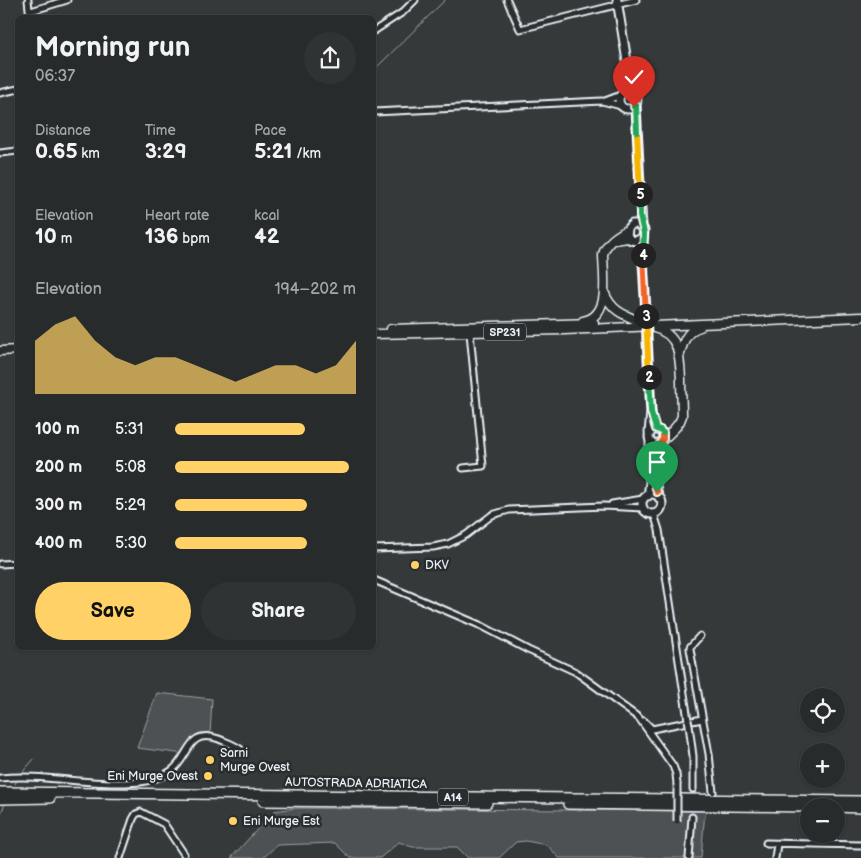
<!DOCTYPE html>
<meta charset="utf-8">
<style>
body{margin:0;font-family:"Balsamiq Sans",sans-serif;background:#303334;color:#f1f3f6;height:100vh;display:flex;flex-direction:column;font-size:19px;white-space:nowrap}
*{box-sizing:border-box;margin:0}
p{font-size:16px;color:#a5a7a9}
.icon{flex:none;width:28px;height:28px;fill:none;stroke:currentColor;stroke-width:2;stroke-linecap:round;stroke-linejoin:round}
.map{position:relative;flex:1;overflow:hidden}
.sheet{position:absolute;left:15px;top:15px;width:361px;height:635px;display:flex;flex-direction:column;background:#282b2c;border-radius:8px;box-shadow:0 1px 4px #0004,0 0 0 1px #444748}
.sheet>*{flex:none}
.buttons{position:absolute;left:800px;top:688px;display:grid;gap:10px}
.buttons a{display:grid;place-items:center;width:45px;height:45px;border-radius:50%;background:#282b2c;box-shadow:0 1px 4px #0004,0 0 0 1px #444748;font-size:25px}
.pin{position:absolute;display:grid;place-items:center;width:42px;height:42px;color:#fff;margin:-51px -21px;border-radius:50% 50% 50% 0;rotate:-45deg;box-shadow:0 0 5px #0007}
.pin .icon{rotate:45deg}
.km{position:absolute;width:25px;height:25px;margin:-12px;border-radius:50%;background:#222;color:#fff;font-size:14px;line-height:25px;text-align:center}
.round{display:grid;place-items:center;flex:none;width:52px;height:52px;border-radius:26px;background:#303334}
.overview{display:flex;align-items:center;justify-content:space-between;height:85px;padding:0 20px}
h1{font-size:28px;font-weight:600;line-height:38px}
.figures{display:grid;grid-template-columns:repeat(3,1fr);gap:8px;height:85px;padding:5px 20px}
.figures div{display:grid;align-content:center}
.figures b{font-size:21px;font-weight:600}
.figures small{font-size:14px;font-weight:400}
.figures p{font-size:14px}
.chart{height:140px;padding:10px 20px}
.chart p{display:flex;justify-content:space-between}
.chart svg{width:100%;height:90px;margin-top:5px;fill:#ffd166;opacity:.7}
.button{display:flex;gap:10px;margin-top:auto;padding:10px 20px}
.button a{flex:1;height:58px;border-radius:30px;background:#ffd166;color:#111;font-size:20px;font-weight:600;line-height:58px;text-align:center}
.button a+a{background:#303334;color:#f1f3f6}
ul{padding:0 20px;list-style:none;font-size:16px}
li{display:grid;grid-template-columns:80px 60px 1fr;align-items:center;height:38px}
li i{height:12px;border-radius:6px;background:#ffd166}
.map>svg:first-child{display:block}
.green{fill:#4d5152;stroke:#9aa1a5}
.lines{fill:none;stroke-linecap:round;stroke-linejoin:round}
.stream{stroke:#a0a7ac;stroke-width:1}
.minor-casing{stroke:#e8f1f8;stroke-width:9}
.secondary-casing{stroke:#e8f1f8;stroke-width:11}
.primary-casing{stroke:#e8f1f8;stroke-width:11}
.motorway-casing{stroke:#e8f1f8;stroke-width:12}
.minor{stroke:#2a2d2e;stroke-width:5}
.secondary{stroke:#2a2d2e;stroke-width:7}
.primary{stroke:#2a2d2e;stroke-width:8}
.motorway{stroke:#2a2d2e;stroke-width:9}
.minor-bridge-casing{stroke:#e8f1f8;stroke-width:9;stroke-linecap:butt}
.secondary-bridge-casing{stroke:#e8f1f8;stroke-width:11;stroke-linecap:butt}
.minor-bridge{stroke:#2a2d2e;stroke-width:5}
.secondary-bridge{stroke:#2a2d2e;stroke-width:7}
.split-1-casing{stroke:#fff;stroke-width:10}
.split-2-casing{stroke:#fff;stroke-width:10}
.split-3-casing{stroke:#fff;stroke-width:10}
.split-4-casing{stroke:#fff;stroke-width:10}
.split-5-casing{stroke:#fff;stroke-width:10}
.split-6-casing{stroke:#fff;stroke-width:10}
.split-7-casing{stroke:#fff;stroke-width:10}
.split-1{stroke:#f0652b;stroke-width:6}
.split-2{stroke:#22a559;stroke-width:6}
.split-3{stroke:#f5b400;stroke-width:6}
.split-4{stroke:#f0652b;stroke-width:6}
.split-5{stroke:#22a559;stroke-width:6}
.split-6{stroke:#f5b400;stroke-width:6}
.split-7{stroke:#22a559;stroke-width:6}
.poi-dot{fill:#ffd166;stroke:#2a2d2e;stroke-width:2}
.labels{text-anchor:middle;stroke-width:5;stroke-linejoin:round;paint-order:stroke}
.shield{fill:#2a2d2e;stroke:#afb6bb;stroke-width:1}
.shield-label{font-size:11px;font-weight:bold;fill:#e8f1f8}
.poi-label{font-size:12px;fill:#e8f1f8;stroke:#2a2d2e;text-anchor:start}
.street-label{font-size:12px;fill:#e8f1f8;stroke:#2a2d2e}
</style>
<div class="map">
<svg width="861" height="858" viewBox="0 0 861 858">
<rect width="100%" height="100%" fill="#35393a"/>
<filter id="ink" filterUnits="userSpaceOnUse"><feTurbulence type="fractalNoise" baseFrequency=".02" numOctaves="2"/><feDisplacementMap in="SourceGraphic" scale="10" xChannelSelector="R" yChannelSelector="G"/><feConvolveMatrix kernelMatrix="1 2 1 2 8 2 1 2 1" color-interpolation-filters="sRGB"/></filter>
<g filter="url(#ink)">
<!-- green -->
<path class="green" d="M157,693L212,699L210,736H201L185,754L137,748Z
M296,808L705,811L701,858H559L547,845L526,841L516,842L499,858H468L457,847H412L399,842L380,858H350L335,843L277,845L263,858H231L274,811Z"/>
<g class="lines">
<!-- stream -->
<path class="stream" d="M374,70L445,0
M21,774L34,759
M15,784L17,780
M0,815L5,804"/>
<!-- minor casing -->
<g class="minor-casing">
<path id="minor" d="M28,0L30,18
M507,0L520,29L636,0
M31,11L67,0
M374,31L403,12L415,0
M0,93L18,89
M605,101L621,95
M374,112L602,101L621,106
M0,153L18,151
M463,468L483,466L470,333
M612,504L643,499
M654,514L659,530L688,720
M374,549L433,547L448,544L466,535L492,515L509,510L604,506L643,508
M0,564L18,563
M374,580L482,626L528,650L576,672L639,718L673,766L676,774L677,784
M700,636L690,647V649L709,754L713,792
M644,721L652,729L702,719
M689,725L693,756V789
M0,778C38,774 77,783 115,783C125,783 136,783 146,781C154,779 164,776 171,771C191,757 186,728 219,739C226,742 233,744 240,749
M766,843L861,845
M120,858L133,819L136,814L141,812L164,824L184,854
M689,858L692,817
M775,858L777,844"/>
</g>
<!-- secondary casing -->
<g class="secondary-casing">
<path id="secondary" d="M617,0L632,92
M619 100a9 9 0 1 1 18 0a9 9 0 1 1-18 0Z
M636,105L642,227
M643,237L636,241L631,240L627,236L628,228L632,224H637L644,230L642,247L646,311
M647,340L651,412L649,433
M649 437a7 7 0 1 1 14 0a7 7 0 1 1-14 0Z
M642 504a10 10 0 1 1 20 0a10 10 0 1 1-20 0Z
M648,496L650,482V440
M659,498C653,480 655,462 660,443"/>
</g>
<!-- primary casing -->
<g class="primary-casing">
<path id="primary" d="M613,240L628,238
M605,294C612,311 624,315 641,322
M583,321C612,316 603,276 603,254C607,242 616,236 627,230
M654,328C680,334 680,358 681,380C681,392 682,404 682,416C679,427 669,433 662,441
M391,329L594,323
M374,334L564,330L861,317
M0,351L18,350
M680,354C683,342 687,330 700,327"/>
</g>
<!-- motorway casing -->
<g class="motorway-casing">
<path id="motorway" d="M0,792L861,801
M0,799L50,798
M263,801L487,803
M568,804L809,807
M836,807L861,808"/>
</g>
<!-- minor -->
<use href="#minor" class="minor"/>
<!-- secondary -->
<use href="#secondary" class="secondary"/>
<!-- primary -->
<use href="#primary" class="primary"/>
<!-- motorway -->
<use href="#motorway" class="motorway"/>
<!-- minor-bridge casing -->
<g class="minor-bridge-casing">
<path id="minor-bridge" d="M688,720L689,725
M677,821V784"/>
</g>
<!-- secondary-bridge casing -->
<g class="secondary-bridge-casing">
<path id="secondary-bridge" d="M646,311L647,340"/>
</g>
<!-- minor-bridge -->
<use href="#minor-bridge" class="minor-bridge"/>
<!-- secondary-bridge -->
<use href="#secondary-bridge" class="secondary-bridge"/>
</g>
</g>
<g class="lines" filter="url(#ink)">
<!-- split-1 casing -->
<g class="split-1-casing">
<path id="split-1" d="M657,492C652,477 653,452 663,439V433"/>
</g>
<!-- split-2 casing -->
<g class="split-2-casing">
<path id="split-2" d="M649,377L651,412L656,429L660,430L663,433"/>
</g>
<!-- split-3 casing -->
<g class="split-3-casing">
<path id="split-3" d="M646,316L649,377"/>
</g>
<!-- split-4 casing -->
<g class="split-4-casing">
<path id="split-4" d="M643,255L646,316"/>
</g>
<!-- split-5 casing -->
<g class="split-5-casing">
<path id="split-5" d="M640,194V216L644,233L643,255"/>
</g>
<!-- split-6 casing -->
<g class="split-6-casing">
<path id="split-6" d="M637,132L640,194"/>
</g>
<!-- split-7 casing -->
<g class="split-7-casing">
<path id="split-7" d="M634,107L636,105L637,132"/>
</g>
<!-- split-1 -->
<use href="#split-1" class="split-1"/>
<!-- split-2 -->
<use href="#split-2" class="split-2"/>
<!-- split-3 -->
<use href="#split-3" class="split-3"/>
<!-- split-4 -->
<use href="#split-4" class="split-4"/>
<!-- split-5 -->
<use href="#split-5" class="split-5"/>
<!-- split-6 -->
<use href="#split-6" class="split-6"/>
<!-- split-7 -->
<use href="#split-7" class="split-7"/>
</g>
<!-- markers -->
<g class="poi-dot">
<circle cx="415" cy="565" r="5"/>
<circle cx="210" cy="760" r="5"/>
<circle cx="208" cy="776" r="5"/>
<circle cx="233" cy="821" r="5"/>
</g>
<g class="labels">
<!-- shield labels -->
<g class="shield">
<rect x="484" y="323.5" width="42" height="17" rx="4"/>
<rect x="438" y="788.5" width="30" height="17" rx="4"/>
</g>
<g class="shield-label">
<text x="505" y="336">SP231</text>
<text x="453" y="801">A14</text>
</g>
<!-- poi labels -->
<g class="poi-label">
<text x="425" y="569">DKV</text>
<text x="220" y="757">Sarni<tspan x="220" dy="14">Murge Ovest</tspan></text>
<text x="198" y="780" text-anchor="end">Eni Murge Ovest</text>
<text x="243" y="825">Eni Murge Est</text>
</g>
<!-- street labels -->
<g class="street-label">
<text transform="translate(356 783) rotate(1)" y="4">AUTOSTRADA ADRIATICA</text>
</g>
</g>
</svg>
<div class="buttons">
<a><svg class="icon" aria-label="locate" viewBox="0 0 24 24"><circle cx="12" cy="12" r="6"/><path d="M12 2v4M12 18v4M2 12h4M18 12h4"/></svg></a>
<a>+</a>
<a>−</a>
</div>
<div class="pin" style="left:657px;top:492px;background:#1e9e55"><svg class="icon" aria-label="arrive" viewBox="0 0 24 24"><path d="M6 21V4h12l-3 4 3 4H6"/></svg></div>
<div class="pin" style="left:634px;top:107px;background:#d93025"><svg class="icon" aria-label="check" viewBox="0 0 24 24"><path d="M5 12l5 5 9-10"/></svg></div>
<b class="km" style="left:649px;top:377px">2</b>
<b class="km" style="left:646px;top:316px">3</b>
<b class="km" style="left:643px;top:255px">4</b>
<b class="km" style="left:640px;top:194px">5</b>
<section class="sheet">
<div class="overview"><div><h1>Morning run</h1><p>06:37</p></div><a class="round"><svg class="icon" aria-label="share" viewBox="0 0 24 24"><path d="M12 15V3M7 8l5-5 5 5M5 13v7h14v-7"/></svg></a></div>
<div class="figures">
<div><p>Distance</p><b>0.65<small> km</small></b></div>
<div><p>Time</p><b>3:29</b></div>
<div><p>Pace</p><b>5:21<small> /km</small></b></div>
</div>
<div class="figures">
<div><p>Elevation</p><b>10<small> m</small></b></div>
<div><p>Heart rate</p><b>136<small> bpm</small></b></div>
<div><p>kcal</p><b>42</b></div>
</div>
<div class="chart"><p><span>Elevation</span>194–202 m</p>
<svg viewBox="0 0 160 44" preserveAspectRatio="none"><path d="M0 44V18L10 10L20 6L30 18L40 26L50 30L60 26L70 26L80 30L90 34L100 38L110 34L120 30L130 30L140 34L150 30L160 18V44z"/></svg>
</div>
<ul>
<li><b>100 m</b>5:31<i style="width:72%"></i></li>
<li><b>200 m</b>5:08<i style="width:96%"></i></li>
<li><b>300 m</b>5:29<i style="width:73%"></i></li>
<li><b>400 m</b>5:30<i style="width:73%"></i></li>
</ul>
<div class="button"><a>Save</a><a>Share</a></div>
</section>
</div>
